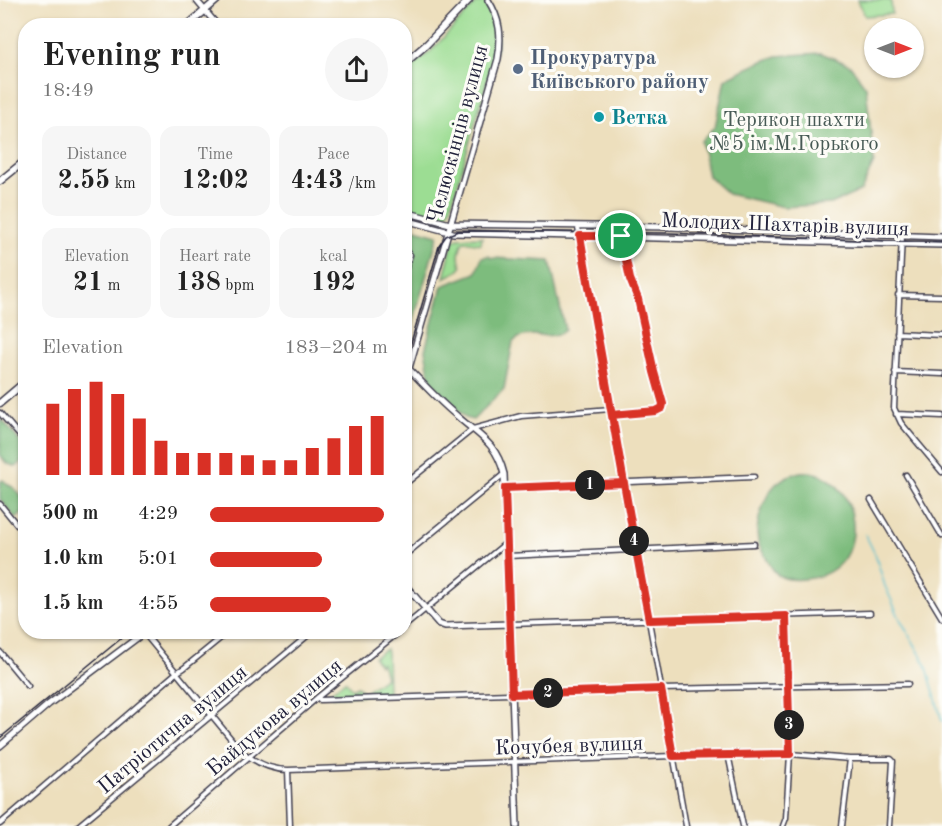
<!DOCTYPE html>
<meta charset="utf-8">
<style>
body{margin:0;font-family:"Old Standard TT",serif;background:#f6f6f6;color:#222;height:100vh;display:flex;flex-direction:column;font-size:22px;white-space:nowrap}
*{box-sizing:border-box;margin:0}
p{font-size:20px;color:#767676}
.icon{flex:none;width:33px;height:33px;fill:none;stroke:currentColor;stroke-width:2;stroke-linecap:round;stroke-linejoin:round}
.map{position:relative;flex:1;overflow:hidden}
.drawer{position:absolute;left:18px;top:18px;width:394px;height:621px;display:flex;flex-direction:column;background:#fff;border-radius:24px;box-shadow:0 2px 4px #0004}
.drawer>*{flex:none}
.needle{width:39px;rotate:90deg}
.tools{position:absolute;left:864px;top:18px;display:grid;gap:12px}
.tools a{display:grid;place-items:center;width:60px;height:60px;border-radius:50%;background:#fff;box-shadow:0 2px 4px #0004;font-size:30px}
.pin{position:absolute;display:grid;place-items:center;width:51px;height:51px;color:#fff;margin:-26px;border:3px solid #fff;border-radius:50%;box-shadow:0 2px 6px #0007}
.km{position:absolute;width:30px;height:30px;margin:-15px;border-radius:50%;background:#222;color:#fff;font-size:16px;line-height:30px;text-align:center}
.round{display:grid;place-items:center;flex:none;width:63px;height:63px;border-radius:32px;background:#f6f6f6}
.summary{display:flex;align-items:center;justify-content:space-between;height:102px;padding:0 24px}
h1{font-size:33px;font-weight:700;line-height:45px}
.stats{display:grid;grid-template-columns:repeat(3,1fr);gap:9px;height:102px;padding:6px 24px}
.stats div{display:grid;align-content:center;border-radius:15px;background:#f6f6f6;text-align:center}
.stats b{font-size:26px;font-weight:700}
.stats small{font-size:16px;font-weight:400}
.stats p{font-size:16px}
.chart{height:168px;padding:12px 24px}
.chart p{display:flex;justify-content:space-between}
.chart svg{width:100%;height:108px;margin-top:6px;stroke:#d93025;stroke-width:6}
ul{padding:0 24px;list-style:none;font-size:20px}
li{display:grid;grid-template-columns:96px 72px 1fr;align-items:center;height:45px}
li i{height:15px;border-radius:8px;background:#d93025}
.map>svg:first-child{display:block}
.green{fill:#9cdd93;stroke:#5f8067;stroke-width:1.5}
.forest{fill:#7dbc7d;stroke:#506f5c;stroke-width:1.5}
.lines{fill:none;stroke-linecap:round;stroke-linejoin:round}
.stream{stroke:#54bfcf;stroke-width:1.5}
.street-casing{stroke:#403e4e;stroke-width:7}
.secondary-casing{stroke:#403e4e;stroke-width:8}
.primary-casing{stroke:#403e4e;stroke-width:9}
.street{stroke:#fff;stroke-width:4}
.secondary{stroke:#fff;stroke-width:5}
.primary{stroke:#fff;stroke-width:6}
.tram{stroke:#22223b;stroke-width:1.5}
.route-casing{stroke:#fff;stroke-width:12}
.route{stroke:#d93025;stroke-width:8}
.service-dot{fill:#5c6f8a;stroke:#fdfcf7;stroke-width:2}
.culture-dot{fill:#0f9aa8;stroke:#fdfcf7;stroke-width:2}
.labels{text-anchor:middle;stroke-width:6;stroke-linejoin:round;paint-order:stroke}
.service-label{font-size:21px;font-weight:bold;fill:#4e5e75;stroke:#fdfcf7;text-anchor:start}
.culture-label{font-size:21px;font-weight:bold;fill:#0d838f;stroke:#fdfcf7;text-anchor:start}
.park-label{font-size:21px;fill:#475a55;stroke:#fdfcf7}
.street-label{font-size:21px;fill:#22223b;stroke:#fdfcf7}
</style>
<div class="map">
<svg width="942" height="826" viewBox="0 0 942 826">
<rect width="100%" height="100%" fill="#fdfcf7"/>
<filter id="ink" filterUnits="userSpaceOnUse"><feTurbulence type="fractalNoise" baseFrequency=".0167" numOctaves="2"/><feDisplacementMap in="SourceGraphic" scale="12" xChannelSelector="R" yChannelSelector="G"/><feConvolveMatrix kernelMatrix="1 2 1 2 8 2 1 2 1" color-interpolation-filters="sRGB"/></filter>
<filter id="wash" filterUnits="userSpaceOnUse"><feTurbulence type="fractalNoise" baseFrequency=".008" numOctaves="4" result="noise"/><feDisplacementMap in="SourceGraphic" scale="24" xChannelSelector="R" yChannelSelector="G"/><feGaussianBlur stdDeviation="1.35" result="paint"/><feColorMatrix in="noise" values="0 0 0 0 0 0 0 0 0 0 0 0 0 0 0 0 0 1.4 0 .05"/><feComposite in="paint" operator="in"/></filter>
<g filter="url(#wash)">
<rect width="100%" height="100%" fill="#eddfbd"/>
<!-- green -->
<path class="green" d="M858,0H891L892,14L865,16Z
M485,1L495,17L498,43L451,207L446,217L436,219L405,209V72L431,51L476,3Z
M482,237L481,244L464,241C459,247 457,260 462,266L458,271L444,278L453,241L458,238Z
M386,649L387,653L388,694L332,697L331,692L345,681L352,689L357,686L364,693L386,677L382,663L379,665L374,657Z"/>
<!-- forest -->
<path class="forest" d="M821,53L850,65L866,87L874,162L861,191L831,204L784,207L728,194L708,176L701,141L715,127L725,79L758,63L777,56Z
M405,226L438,235L405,350V281L412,257L410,241L405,239Z
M489,256L491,258L550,261L565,330C550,343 529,327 513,342L504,389L473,420L466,418L431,384L425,350L442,286L476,273L482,257Z
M1,418L25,448V459L16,467L6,463L0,455Z
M800,472C860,467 879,572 805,579C796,580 786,580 778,575C772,570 769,563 765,556C763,552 760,548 759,544C753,527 764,496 776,484C783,478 791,474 800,472Z
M3,480L10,486L13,487L25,501V511L16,519L0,499V482Z"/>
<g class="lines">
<!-- stream -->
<path class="stream" d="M865,534L875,554L885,586L900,619L926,664L942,721"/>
</g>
</g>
<g filter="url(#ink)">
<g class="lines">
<!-- street casing -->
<g class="street-casing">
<path id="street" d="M578,227L686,826
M902,236L894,408L901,423L942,472
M405,249L410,255L405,271
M898,295L942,296
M897,333L942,335
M895,372L942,374
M0,413L26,443
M896,414L942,416
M612,415L655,412L662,408L663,404L654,372L638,299L630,279L621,236V226
M906,475L942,536
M405,484L473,429L521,416L611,409
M505,487L754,477
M871,500L942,618
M0,504L17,525L26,517
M405,555L504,474
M508,556L754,544
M510,624L870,613
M405,626L506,543
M144,633L241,751C255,762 270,770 288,770L290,826
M0,652L28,686
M318,697L320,700L661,689L908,684
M728,754L743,826
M288,770L728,754H790L850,759H891L893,761L889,826
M0,824L176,673L184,668L228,632
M78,826L312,632
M169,826L318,697L399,632
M783,826L786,818L790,754L786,616
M842,826L850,759"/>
</g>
<!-- secondary casing -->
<g class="secondary-casing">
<path id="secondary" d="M196,0L218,26
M405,212L450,224L669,227L942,237
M405,220L453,233L942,245
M409,369C424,385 440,402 457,416C479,436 496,442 504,474L517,826
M405,382L498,59C502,36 500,19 488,0
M405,585L439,624L445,626L510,624
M0,746L49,704L145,632"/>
</g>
<!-- primary casing -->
<g class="primary-casing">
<path id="primary" d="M187,26L217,0
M405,63L427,44L469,0
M0,181L26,160
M0,403L26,381"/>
</g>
<!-- street -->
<use href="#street" class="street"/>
<!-- secondary -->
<use href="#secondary" class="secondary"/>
<!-- primary -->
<use href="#primary" class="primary"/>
<!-- tram -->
<path class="tram" d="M405,363L439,246L446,236L458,231L669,233L942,243
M0,738L129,632"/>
</g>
</g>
<g class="lines" filter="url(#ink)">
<!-- route casing -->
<g class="route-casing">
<path id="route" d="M621,236H580L624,483L505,488L512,694L661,689L673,756L790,754L786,616L649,620C636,552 624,483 612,415L656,411L662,408L663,404L654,372L638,299L630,279L621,236"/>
</g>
<!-- route -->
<use href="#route" class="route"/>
</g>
<!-- markers -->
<circle class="service-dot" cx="518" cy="69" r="6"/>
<circle class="culture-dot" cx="599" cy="117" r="6"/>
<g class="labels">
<!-- service labels -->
<g class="service-label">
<text x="530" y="64">Прокуратура<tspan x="530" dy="24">Київського району</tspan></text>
</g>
<!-- culture labels -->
<g class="culture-label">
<text x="611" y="124">Ветка</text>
</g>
<!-- park labels -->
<g class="park-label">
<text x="794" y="126">Терикон шахти<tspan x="794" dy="24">№5 ім.М.Горького</tspan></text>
</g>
<!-- street labels -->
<g class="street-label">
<text transform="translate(457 134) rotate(-75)" y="7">Челюскінців вулиця</text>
<text transform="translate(785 224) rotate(2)" y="7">Молодих Шахтарів вулиця</text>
<text transform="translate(274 717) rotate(-40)" y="7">Байдукова вулиця</text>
<text transform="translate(172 729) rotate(-40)" y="7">Патріотична вулиця</text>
<text transform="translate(569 745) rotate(-2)" y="7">Кочубея вулиця</text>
</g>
</g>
</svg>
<div class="tools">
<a><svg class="needle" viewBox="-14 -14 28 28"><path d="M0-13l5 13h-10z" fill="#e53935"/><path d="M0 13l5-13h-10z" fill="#767676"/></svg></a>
</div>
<div class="pin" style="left:621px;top:236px;background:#1e9e55"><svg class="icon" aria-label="arrive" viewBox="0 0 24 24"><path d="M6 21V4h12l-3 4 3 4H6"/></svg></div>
<b class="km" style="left:590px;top:485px">1</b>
<b class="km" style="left:548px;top:693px">2</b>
<b class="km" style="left:789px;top:725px">3</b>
<b class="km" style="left:634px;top:541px">4</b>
<section class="drawer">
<div class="summary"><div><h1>Evening run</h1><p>18:49</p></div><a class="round"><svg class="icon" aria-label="share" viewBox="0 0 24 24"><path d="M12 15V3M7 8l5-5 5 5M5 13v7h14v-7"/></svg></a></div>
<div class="stats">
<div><p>Distance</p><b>2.55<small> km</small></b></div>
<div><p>Time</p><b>12:02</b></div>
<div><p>Pace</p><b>4:43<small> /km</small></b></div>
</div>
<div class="stats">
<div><p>Elevation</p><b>21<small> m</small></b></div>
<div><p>Heart rate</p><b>138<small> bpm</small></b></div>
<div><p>kcal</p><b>192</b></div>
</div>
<div class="chart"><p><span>Elevation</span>183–204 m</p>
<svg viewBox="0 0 160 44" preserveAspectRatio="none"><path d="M5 44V15M15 44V9M25 44V6M35 44V11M45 44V21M55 44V30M65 44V35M75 44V35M85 44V35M95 44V36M105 44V38M115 44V38M125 44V33M135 44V29M145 44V24M155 44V20"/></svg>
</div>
<ul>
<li><b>500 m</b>4:29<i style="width:98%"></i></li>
<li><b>1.0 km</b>5:01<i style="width:63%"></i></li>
<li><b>1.5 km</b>4:55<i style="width:68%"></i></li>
</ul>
</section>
</div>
